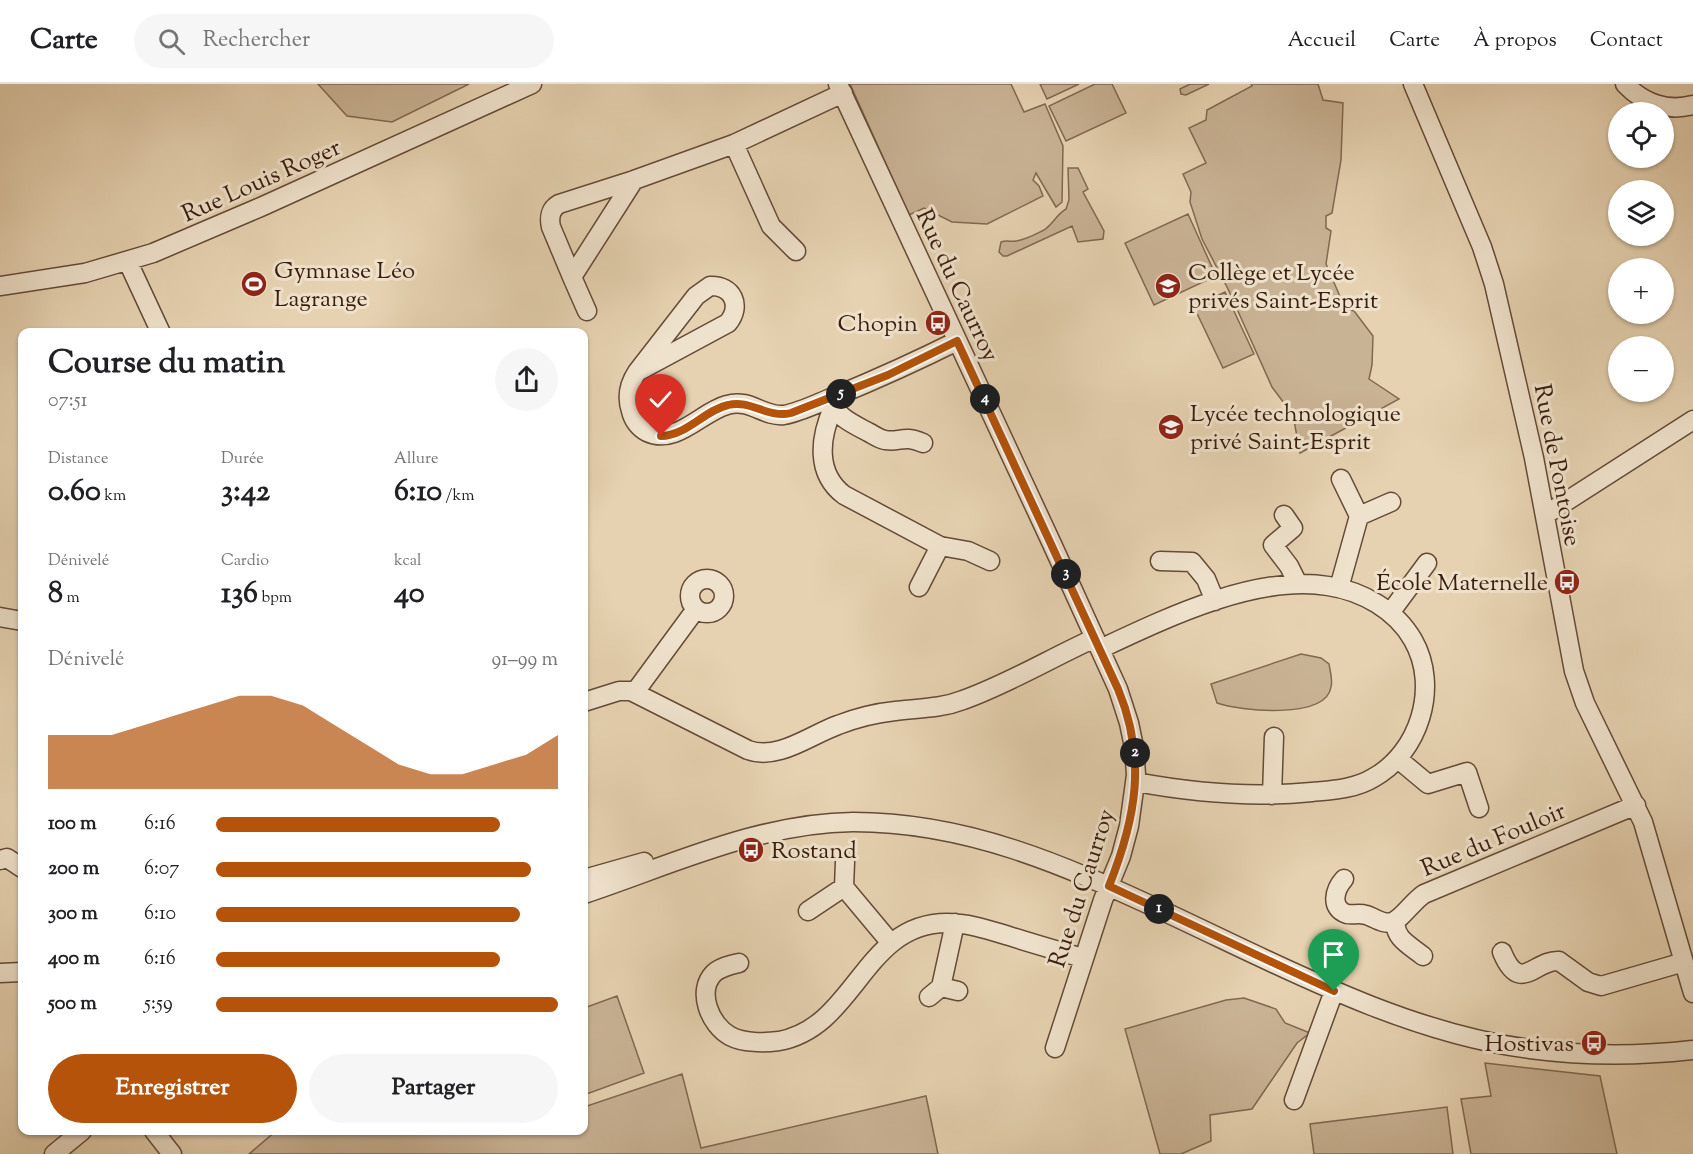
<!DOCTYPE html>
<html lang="fr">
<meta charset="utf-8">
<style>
body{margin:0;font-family:"Sorts Mill Goudy",serif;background:#f6f6f6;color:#202124;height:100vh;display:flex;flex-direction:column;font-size:22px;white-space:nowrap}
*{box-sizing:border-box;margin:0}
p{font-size:20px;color:#757577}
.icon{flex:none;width:33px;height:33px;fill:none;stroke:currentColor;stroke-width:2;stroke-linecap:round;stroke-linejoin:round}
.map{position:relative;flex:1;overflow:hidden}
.details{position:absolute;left:18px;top:244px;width:570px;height:807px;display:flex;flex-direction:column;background:#fff;border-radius:12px;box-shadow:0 2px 4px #0004}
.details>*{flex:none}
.buttons{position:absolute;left:1608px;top:18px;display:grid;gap:12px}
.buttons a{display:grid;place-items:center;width:66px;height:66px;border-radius:50%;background:#fff;box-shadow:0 2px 4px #0004;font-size:30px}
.pin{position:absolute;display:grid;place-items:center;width:51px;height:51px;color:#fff;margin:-62px -26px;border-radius:50% 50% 50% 0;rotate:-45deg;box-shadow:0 0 6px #0007}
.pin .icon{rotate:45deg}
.km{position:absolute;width:30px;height:30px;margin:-15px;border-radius:50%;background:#222;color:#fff;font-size:16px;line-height:30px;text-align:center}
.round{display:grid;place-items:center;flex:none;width:63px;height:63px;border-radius:32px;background:#f6f6f6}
.summary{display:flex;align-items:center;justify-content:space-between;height:102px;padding:0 30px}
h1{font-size:33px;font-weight:800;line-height:45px}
.metrics{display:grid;grid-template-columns:repeat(3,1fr);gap:9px;height:102px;padding:6px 30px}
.metrics div{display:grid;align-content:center}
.metrics b{font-size:30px;font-weight:800}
.metrics small{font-size:16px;font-weight:400}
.metrics p{font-size:16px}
.chart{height:168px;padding:12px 30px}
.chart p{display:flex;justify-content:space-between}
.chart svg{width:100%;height:108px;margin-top:6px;fill:#b45309;opacity:.7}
.cta{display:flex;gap:12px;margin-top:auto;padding:12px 30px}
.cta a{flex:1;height:69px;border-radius:36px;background:#b45309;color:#fff;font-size:24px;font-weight:800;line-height:69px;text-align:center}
.cta a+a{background:#f6f6f6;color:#202124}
ul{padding:0 30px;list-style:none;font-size:20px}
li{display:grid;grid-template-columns:96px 72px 1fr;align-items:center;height:45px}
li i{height:15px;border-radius:8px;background:#b45309}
header{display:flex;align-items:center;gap:36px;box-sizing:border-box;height:84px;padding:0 30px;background:#fff;border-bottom:2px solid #e0e0e0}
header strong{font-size:28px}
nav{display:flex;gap:33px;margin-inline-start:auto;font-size:21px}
.search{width:420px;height:54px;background:#f6f6f6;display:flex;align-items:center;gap:15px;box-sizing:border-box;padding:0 21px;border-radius:33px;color:#757577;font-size:22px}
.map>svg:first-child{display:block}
.green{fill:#c9b395;stroke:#816852;stroke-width:1.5}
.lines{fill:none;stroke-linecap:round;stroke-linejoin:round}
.minor-casing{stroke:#644a37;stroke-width:21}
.minor{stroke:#efe2cc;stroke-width:18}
.route-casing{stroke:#fff;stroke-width:12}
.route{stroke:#b45309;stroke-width:8}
.labels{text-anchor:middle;stroke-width:6;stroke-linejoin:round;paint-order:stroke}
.street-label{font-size:24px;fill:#391d0e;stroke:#efe2cc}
.poi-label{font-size:24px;fill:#391d0e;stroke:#efe2cc;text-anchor:start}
</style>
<header>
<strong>Carte</strong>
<div class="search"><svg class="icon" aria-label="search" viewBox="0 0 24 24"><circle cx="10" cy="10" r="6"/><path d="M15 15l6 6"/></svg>Rechercher</div>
<nav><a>Accueil</a><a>Carte</a><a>À propos</a><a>Contact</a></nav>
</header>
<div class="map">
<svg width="1693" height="1070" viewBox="0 0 1693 1070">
<rect width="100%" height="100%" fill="#e6d2b1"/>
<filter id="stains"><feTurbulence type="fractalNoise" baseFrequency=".00333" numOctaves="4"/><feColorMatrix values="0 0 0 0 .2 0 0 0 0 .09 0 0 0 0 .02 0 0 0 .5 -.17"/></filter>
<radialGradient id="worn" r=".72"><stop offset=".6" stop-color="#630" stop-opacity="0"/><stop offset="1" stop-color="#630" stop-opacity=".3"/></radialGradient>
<!-- green -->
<path class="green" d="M318,0H469L392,38L347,32Z
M850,0H1011L1024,28L1045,20L1063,62L1062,118L1056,123L1036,89L1033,96L1039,102L1043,112L987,140L952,138L924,124L909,131Z
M1040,0H1079L1047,15Z
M1095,0H1112L1126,29L1066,57L1049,22Z
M1190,0H1209L1186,11L1181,10L1180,5Z
M1251,0H1318L1323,16L1343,19L1341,76L1332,129L1326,132V144L1331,147L1326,180L1345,224L1354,227L1373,252L1372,281L1369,295L1399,315L1300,369L1293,331L1272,303L1228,205L1202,155L1190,118L1191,108L1183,90L1206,79L1189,44L1206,36L1207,26L1252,2Z
M1068,84H1078L1088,105L1083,108L1104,147L1103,155L1078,158L1072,142L1007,172H1003L999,168L1001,158C1007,156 1010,158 1016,157C1025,156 1036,150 1044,146C1053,140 1057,130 1066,125L1069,116Z
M1188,130L1216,192L1154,221L1125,159Z
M1225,208L1254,270L1223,284L1194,223Z
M1301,570L1321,574L1329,580C1330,587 1333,596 1331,603C1326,636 1239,627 1217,619L1211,600Z
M617,912L644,989L584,1011V924Z
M1244,914L1276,925L1285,939L1310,949L1297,959L1252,1025L1210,1031L1211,1057L1181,1070H1160L1125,945L1226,916Z
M1485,979L1600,992L1617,1070H1471L1461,1015L1491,1012Z
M682,990L701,1064L926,1012L938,1070H249L276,1047H584V1023Z
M1447,1023L1453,1070H1314L1310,1040Z"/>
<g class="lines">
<!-- minor casing -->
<g class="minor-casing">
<path id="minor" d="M838,0L1052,460L1118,605L1129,639L1134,663L1136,691L1129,742L1121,772L1103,816L1055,964
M1413,0L1482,163L1494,200L1534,374L1574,587L1585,619L1643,738L1693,909
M1625,0C1643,19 1667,28 1693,21
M734,60L771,142L796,167
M128,178L161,249
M572,193L551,143C549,134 550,125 559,120L634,96
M0,202L85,189L153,169L263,122L532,0
M587,227L572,193L634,96L734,60L843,9
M637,288L728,239C742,222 733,201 710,202L696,212L637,288C629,300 626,312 631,327C633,336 639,344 647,348C676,362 701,328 727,321C750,314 763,333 784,331C801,328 820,318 836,312C877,295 917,277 957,257
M829,315C837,333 851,339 868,348C874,351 879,355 885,356C900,359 903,350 923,359
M833,324C820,353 815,389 844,411L940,462L968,467L990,477
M1284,431L1293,444L1273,461L1289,482L1298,500
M1545,431L1693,336
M1359,432L1391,418
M1160,477L1192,478L1206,495L1215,517
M690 512a17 17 0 1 1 34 0a17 17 0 1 1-34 0Z
M919,503L940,462
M1339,504L1359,432L1341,395
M1390,529L1427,479
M0,533L22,537
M1100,565C1164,535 1256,490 1328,502C1362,507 1396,526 1413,556C1440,603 1419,669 1373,694C1355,705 1332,706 1312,708C1252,714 1195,709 1136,698
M635,608L696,525
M584,618L619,607H631L748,666C778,677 810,651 838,641C856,634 876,629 895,627C918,624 940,625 963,616C1008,600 1051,574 1095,554
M1398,675L1428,700L1467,688L1479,724
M1272,711L1274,653
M0,776L7,774L22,784
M584,795L644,778
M1344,795C1335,805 1329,824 1347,830C1353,831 1360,829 1366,831C1374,833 1383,841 1392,838C1402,835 1414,816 1424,810L1636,721
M844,803L845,778
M584,810C671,781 759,739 853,738C967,738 1064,781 1165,828C1279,881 1404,949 1530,965C1583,972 1640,972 1693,966
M808,827L844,803L890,858
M1396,837C1393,854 1411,862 1423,872
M1502,868C1520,912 1535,875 1559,877L1588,898L1601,902L1684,878
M739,879C730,881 721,883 714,889C696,907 710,941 730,952C743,959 764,959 779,957C856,943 863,839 947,839C969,839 989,846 1009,852C1034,860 1059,867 1083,874
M0,889L22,888
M941,903L958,907
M929,913L941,903L955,839
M1294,1016L1334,907
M154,1047L172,1070
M54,1070L82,1047"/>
</g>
<!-- minor -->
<use href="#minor" class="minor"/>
</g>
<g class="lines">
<!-- route casing -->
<g class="route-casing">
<path id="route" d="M661,352C686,352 705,326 728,321C751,315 768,335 791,329L888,291L957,257L1118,605C1147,675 1136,734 1109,802L1334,907"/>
</g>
<!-- route -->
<use href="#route" class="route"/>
</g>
<!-- icons -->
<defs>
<g id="stadium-disc" transform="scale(1.35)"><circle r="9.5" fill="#8f2418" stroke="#efe2cc"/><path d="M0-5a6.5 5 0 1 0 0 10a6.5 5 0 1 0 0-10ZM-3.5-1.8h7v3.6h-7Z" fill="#fff"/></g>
<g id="school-disc" transform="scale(1.35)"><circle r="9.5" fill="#8f2418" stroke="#efe2cc"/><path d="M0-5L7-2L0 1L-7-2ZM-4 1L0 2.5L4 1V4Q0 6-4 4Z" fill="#fff"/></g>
<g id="bus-disc" transform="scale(1.35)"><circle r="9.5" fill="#8f2418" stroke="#efe2cc"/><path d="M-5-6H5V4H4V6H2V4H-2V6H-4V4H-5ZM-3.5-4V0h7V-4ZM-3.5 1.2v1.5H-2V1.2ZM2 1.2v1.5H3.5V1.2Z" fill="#fff"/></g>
</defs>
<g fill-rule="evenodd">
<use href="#stadium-disc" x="254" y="200"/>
<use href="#school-disc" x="1168" y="202"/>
<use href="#bus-disc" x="938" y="239"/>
<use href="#school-disc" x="1171" y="343"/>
<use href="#bus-disc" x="1567" y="498"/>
<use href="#bus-disc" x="751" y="766"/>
<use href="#bus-disc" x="1594" y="959"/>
</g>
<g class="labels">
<!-- street labels -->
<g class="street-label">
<text transform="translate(261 96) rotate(-24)" y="8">Rue Louis Roger</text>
<text transform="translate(958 201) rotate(65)" y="8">Rue du Caurroy</text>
<text transform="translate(1558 381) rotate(79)" y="8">Rue de Pontoise</text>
<text transform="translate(1493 755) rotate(-23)" y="8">Rue du Fouloir</text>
<text transform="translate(1081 804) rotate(-72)" y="8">Rue du Caurroy</text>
</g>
<!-- poi labels -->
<g class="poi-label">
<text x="274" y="194">Gymnase Léo<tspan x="274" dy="28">Lagrange</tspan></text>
<text x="1188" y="196">Collège et Lycée<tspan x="1188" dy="28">privés Saint-Esprit</tspan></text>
<text x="918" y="247" text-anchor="end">Chopin</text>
<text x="1190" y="337">Lycée technologique<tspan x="1190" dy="28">privé Saint-Esprit</tspan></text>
<text x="1548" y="506" text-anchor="end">École Maternelle</text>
<text x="771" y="774">Rostand</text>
<text x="1574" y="967" text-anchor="end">Hostivas</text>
</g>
</g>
<rect width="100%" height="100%" filter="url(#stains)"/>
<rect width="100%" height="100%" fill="url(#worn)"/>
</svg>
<div class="buttons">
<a><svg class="icon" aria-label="locate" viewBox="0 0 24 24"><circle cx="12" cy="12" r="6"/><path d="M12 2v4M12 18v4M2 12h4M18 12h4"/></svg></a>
<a><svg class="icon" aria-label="layers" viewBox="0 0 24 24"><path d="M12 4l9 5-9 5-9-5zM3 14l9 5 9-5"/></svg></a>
<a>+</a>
<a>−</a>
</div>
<div class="pin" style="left:1334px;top:907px;background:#1e9e55"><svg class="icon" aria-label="arrive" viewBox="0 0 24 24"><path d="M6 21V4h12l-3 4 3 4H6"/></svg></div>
<div class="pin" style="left:661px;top:352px;background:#d93025"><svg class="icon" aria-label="check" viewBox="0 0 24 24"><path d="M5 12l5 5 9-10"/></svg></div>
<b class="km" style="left:1159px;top:825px">1</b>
<b class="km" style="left:1135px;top:669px">2</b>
<b class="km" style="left:1066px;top:490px">3</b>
<b class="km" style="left:985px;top:315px">4</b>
<b class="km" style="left:841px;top:310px">5</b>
<section class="details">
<div class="summary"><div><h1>Course du matin</h1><p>07:51</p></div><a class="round"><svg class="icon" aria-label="share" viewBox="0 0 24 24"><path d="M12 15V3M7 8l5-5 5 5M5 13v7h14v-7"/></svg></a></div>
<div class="metrics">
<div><p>Distance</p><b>0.60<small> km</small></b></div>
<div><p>Durée</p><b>3:42</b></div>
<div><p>Allure</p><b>6:10<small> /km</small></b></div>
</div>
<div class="metrics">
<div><p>Dénivelé</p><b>8<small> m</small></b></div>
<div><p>Cardio</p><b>136<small> bpm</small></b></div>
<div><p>kcal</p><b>40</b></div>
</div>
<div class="chart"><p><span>Dénivelé</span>91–99 m</p>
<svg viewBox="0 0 160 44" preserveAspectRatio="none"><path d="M0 44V22L10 22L20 22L30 18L40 14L50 10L60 6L70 6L80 10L90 18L100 26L110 34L120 38L130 38L140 34L150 30L160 22V44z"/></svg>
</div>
<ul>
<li><b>100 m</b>6:16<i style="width:83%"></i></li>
<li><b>200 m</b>6:07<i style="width:92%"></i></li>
<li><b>300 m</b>6:10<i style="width:89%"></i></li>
<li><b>400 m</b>6:16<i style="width:83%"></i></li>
<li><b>500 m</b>5:59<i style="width:100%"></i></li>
</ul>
<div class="cta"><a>Enregistrer</a><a>Partager</a></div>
</section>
</div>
